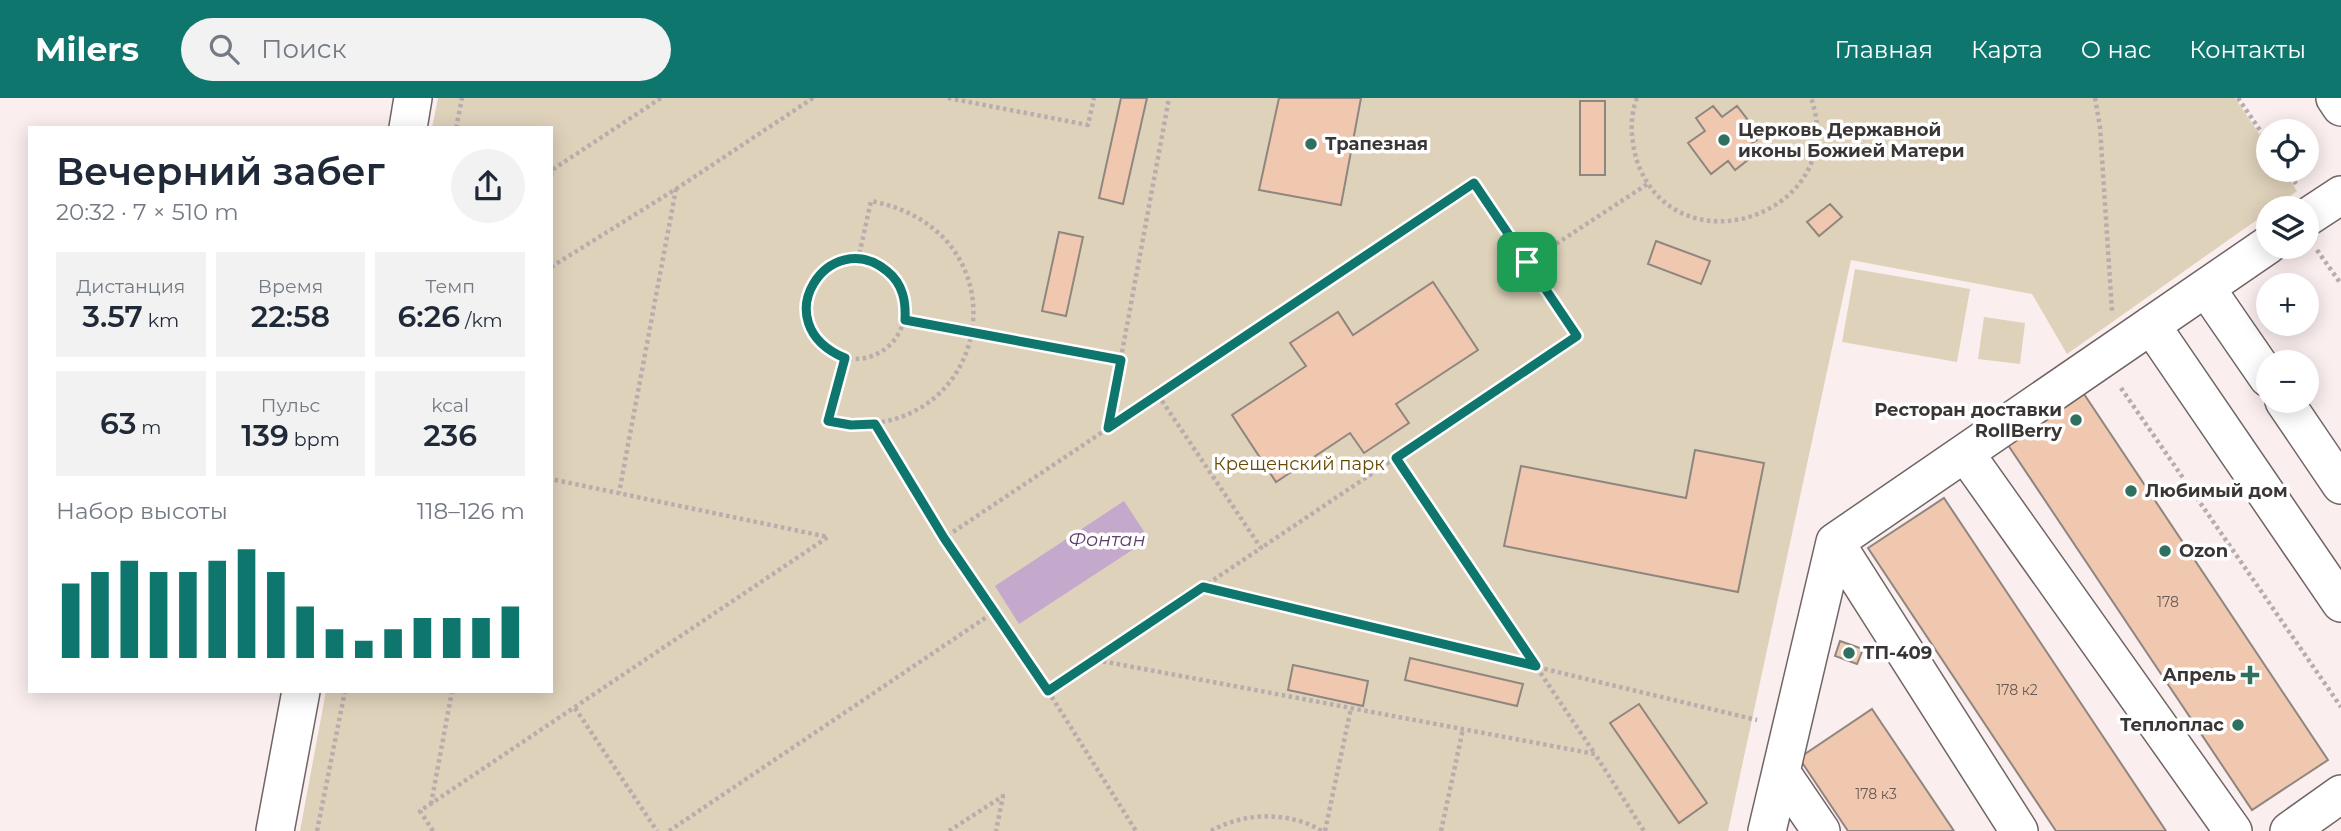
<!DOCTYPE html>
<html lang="ru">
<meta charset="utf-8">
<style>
body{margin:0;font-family:Montserrat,sans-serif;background:#f2f2f3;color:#1f2937;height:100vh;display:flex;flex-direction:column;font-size:26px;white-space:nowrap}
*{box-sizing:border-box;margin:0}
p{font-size:23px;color:#747a83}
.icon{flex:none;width:38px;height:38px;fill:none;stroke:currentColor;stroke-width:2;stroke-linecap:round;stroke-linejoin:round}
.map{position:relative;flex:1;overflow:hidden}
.details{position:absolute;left:28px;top:28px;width:525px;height:567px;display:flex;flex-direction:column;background:#fff;border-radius:0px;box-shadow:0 4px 18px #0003}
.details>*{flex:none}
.tools{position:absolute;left:2256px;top:21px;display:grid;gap:14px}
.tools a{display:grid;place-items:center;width:63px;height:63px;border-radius:50%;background:#fff;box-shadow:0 4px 18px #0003;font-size:35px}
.pin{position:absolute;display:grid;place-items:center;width:60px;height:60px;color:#fff;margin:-30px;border-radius:14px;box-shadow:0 4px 10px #0006}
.round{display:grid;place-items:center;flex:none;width:74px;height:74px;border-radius:37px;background:#f2f2f3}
.overview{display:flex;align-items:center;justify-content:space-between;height:119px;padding:0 28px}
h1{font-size:38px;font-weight:600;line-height:52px}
.figures{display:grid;grid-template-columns:repeat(3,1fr);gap:10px;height:119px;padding:7px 28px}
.figures div{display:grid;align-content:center;border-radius:0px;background:#f2f2f3;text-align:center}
.figures b{font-size:30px;font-weight:600}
.figures small{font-size:19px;font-weight:400}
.figures p{font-size:19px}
.chart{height:196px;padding:14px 28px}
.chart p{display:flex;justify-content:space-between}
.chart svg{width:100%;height:126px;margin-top:7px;stroke:#0f766e;stroke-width:6}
header{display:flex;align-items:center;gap:42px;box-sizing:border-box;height:98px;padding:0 35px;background:#0f766e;color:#fff}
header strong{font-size:33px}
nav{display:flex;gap:38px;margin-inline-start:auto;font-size:24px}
.search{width:490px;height:63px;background:#f2f2f3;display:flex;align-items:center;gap:18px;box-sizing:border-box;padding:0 24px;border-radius:38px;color:#747a83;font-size:26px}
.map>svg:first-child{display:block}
.green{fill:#dfd2bb}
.water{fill:#c4a9cc}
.building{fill:#f0c7af;stroke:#8f8680;stroke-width:2}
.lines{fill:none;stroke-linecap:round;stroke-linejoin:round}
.minor-casing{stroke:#6f6564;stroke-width:40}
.path{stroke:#b7adac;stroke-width:4.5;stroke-dasharray:3.5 3.5;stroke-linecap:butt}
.minor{stroke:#fff;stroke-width:37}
.route-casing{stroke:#fff;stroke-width:14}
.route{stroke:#0f766e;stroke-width:9}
.poi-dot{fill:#2f705f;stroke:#fff;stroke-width:2.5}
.labels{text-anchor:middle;stroke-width:7;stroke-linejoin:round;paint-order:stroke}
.number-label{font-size:14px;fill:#685a54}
.poi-label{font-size:18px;font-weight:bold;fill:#3a3635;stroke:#fff;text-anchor:start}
.park-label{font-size:18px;fill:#694b05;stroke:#fff}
.water-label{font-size:19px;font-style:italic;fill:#613d6c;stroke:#fff}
</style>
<header>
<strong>Milers</strong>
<div class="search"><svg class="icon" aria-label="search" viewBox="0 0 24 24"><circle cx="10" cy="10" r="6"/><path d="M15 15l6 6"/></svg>Поиск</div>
<nav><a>Главная</a><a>Карта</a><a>О нас</a><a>Контакты</a></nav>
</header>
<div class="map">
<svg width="2341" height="733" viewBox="0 0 2341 733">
<rect width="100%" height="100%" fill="#fbeeee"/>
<!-- green -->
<path class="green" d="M438,0H2235L2268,49V72H2283L2297,93L2273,110H2268V114L2067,256L2032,196L1851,162L1728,733H300L326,593H551V30H432Z
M1855,171L1970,191L1957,264L1842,244Z
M1984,219L2025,225L2020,266L1978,261Z"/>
<!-- water -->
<path class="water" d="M1124,403L1149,441L1019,526L995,488Z"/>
<!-- building -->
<path class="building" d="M1121,0H1147L1123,106L1099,100Z
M1279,0H1361L1341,107L1259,92Z
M1580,3H1605V77H1580Z
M1713,8L1722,19L1737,8L1761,39L1747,49L1753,58L1735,72L1728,63L1711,76L1688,45L1705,33L1696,20Z
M1830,106L1842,119L1819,138L1807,124Z
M1059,134L1083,139L1066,218L1042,213Z
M1656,143L1710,163L1701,186L1648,166Z
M1433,184L1478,252L1396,306L1409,325L1364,355L1350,335L1276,384L1232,317L1306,268L1290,245L1338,214L1353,237Z
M2084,296L2328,662L2252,712L2008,347Z
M1695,352L1764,365L1738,494L1504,448L1521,368L1686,400Z
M1944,400L2166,733H2056L1868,450Z
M1840,543L1863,551L1857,566L1835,558Z
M1410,560L1523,586L1517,608L1405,582Z
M1293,567L1368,583L1363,608L1288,592Z
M1639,606L1707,705L1679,725L1610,625Z
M1872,611L1954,733H1848L1799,660Z"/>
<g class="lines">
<!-- minor casing -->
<g class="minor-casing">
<path id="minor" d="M2335,0L2341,9
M408,30L413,0
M2306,120L2341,97
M2206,190L2268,280
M2151,227L2341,505
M2284,303L2341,387
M1965,355L2233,733
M1835,444L2019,733
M1781,674L1821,733
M275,733L301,593
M1767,733L1835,444L2268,147
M2289,733L2341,696"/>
</g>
<!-- path -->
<path class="path" d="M948,0L1088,27L1094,0
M1637,0C1629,20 1631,43 1637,63C1676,176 1852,116 1811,0
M2095,0L2100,29L2112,213
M2238,0L2268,44
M456,30L462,0
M2287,72L2296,86
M551,78L552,72L661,0
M676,91L813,0
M2317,152L2341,186
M805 211a50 50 0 1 1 100 0a50 50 0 1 1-100 0Z
M1527,165L1649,85
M551,169L676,91L619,395
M905,222L1121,262
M845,260L828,323C991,354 1033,134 871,103L858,162
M2121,290L2341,609
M1158,297L1474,85L1577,238L1261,450
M1158,297L1261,450L1048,593L944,440Z
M875,326L944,440
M1108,330L1169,0
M1396,360L1595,656
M1204,489L1757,622
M1096,562L1595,656L1644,733
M1048,593L1136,733
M575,610L657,733
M431,706L452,593
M317,733L345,593
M433,733L420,713L828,439L551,381
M669,733L994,514
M949,733L1003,698L996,733
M1211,733C1244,714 1289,713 1322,733
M1325,733L1351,610
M1441,733L1463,631"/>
<!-- minor -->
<use href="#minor" class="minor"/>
</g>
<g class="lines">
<!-- route casing -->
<g class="route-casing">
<path id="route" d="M1474,85L1577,238L1396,360L1536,568L1203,489L1048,593L944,440L875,326L851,327L828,323L845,260C762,225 830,126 887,173C903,186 906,203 905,222L1121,262L1108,330Z"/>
</g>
<!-- route -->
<use href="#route" class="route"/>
</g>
<!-- markers -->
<g class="poi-dot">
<circle cx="1724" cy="42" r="7"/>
<circle cx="1311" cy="46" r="7"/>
<circle cx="2076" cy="322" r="7"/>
<circle cx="2131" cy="393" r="7"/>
<circle cx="2165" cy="453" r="7"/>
<circle cx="1849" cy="555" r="7"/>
<path d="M2246.5 566.5h7v7h7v7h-7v7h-7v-7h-7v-7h7z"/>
<circle cx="2238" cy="627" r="7"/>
</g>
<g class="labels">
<!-- number labels -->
<g class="number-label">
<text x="2168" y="509">178</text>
<text x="2017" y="597">178 к2</text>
<text x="1876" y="701">178 к3</text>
</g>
<!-- poi labels -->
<g class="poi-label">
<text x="1738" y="38">Церковь Державной<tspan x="1738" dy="21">иконы Божией Матери</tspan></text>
<text x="1325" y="52">Трапезная</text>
<text x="2062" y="318" text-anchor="end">Ресторан доставки<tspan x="2062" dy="21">RollBerry</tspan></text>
<text x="2145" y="399">Любимый дом</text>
<text x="2179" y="459">Ozon</text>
<text x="1863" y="561">ТП-409</text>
<text x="2236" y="583" text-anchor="end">Апрель</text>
<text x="2224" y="633" text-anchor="end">Теплоплас</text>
</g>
<!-- park labels -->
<g class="park-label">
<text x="1299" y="372">Крещенский парк</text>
</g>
<!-- water labels -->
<g class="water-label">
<text x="1107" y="448">Фонтан</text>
</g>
</g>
</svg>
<div class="tools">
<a><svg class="icon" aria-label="locate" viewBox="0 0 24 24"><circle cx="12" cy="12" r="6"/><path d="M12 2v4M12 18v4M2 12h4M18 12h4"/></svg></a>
<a><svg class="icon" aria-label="layers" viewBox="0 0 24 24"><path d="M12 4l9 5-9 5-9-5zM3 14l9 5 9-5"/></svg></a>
<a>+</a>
<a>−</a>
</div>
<div class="pin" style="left:1527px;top:164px;background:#1e9e55"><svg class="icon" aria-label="arrive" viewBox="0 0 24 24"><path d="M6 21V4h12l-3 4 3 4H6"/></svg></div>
<section class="details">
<div class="overview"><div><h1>Вечерний забег</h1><p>20:32 · 7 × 510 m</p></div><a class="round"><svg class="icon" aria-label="share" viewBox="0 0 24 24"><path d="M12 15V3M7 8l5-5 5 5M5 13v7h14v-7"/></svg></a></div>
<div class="figures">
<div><p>Дистанция</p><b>3.57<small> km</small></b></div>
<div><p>Время</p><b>22:58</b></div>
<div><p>Темп</p><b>6:26<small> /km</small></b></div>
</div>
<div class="figures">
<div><b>63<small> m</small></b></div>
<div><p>Пульс</p><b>139<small> bpm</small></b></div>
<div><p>kcal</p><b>236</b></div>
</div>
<div class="chart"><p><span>Набор высоты</span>118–126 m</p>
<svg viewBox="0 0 160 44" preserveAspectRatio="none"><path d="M5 44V18M15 44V14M25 44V10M35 44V14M45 44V14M55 44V10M65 44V6M75 44V14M85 44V26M95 44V34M105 44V38M115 44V34M125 44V30M135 44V30M145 44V30M155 44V26"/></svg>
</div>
</section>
</div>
